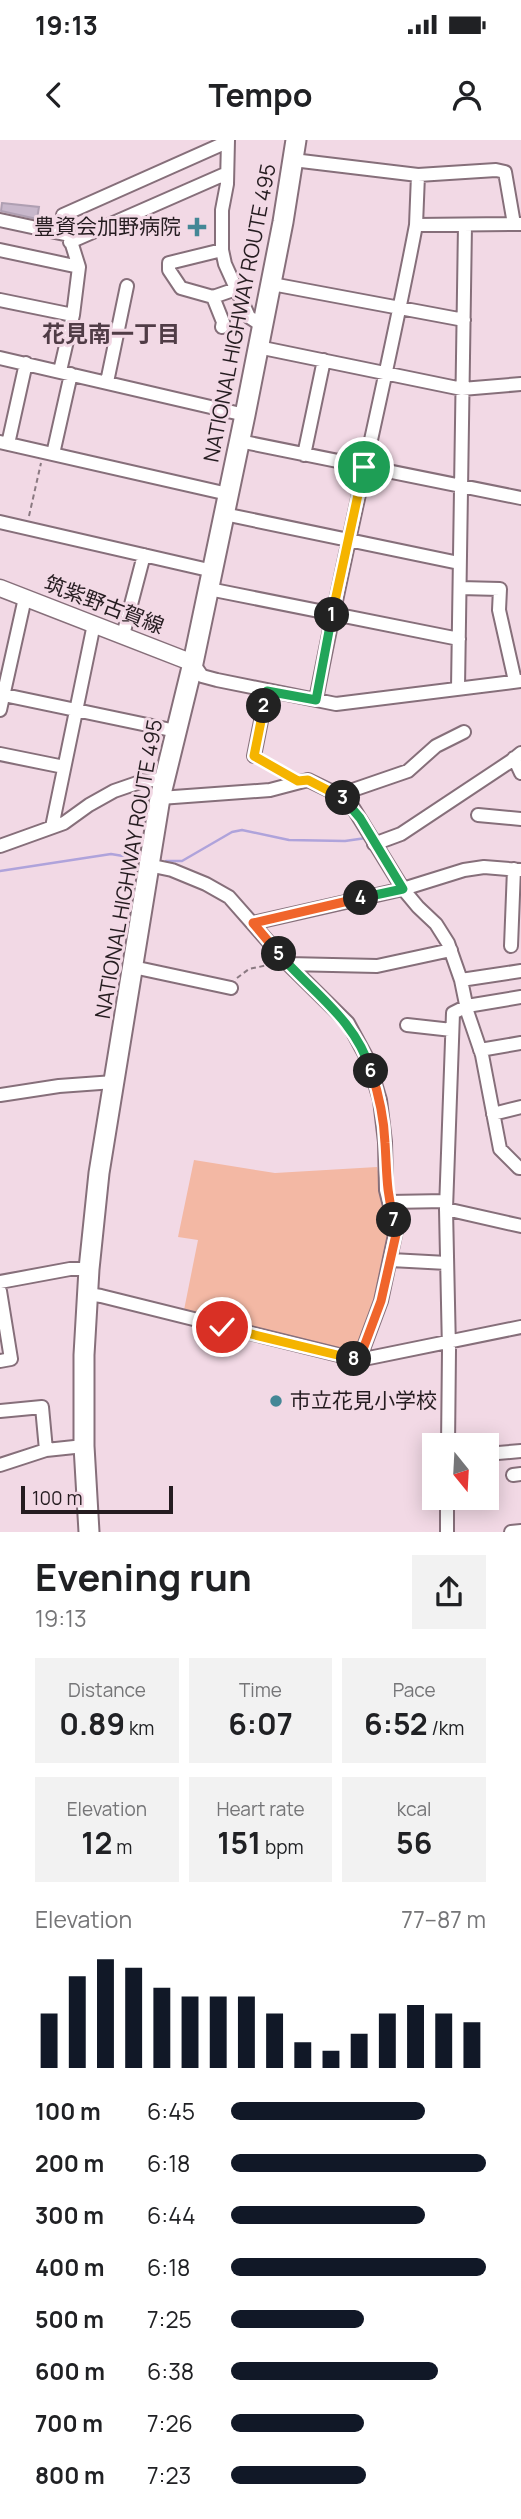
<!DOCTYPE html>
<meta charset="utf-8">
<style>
body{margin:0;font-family:Manrope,"Noto Sans JP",sans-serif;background:#f2f2f2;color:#202124;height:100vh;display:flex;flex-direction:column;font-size:26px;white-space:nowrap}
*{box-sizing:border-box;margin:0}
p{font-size:23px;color:#757577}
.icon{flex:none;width:38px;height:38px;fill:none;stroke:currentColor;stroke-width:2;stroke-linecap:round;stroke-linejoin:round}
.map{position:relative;height:1392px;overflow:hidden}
.side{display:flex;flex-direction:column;background:#fff;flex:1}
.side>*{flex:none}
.needle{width:46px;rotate:162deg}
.controls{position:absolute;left:422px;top:1293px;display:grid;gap:14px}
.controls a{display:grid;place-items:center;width:77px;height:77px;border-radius:0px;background:#fff;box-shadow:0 4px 18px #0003;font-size:35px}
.scale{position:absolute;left:21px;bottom:18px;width:152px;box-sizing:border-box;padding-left:7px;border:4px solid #251c20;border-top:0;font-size:19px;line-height:24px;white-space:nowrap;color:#251c20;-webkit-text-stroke:5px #f2d9e5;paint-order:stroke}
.pin{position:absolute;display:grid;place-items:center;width:60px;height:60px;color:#fff;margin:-30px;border:4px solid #fff;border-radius:50%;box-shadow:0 2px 7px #0007}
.km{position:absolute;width:35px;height:35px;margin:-18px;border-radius:50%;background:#222;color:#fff;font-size:19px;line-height:35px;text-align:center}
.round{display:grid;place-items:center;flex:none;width:74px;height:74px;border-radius:0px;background:#f2f2f2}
.summary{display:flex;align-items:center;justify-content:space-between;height:119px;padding:0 35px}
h1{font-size:38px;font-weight:700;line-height:52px}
.metrics{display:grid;grid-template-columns:repeat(3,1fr);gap:10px;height:119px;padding:7px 35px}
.metrics div{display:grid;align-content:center;border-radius:0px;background:#f2f2f2;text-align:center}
.metrics b{font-size:30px;font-weight:700}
.metrics small{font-size:19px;font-weight:400}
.metrics p{font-size:19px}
.chart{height:196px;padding:14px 35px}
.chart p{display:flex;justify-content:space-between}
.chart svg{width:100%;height:126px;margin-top:7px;stroke:#111827;stroke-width:6}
ul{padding:0 35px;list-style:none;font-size:23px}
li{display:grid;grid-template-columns:112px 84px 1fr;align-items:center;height:52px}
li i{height:18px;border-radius:9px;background:#111827}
.status{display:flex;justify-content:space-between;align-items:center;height:49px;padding:0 35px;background:#fff;direction:ltr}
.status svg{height:19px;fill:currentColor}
header{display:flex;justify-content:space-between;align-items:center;height:91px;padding:0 35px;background:#fff;font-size:32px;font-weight:700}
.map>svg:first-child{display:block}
.green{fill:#f3b8a4}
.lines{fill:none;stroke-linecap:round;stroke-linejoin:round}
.stream{stroke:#afa3db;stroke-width:2.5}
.building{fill:#c8b7cb;stroke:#af9fb2;stroke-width:2}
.minor-casing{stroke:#866f7a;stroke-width:16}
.major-casing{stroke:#866f7a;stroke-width:19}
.highway-casing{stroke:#866f7a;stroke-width:23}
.path{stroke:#8a7981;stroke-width:2;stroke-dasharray:5 3.5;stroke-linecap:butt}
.minor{stroke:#fff;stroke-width:12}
.major{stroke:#fff;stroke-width:16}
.highway{stroke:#fff;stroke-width:19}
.split-1-casing{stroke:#fff;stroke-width:14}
.split-2-casing{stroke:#fff;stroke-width:14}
.split-3-casing{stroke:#fff;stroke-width:14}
.split-4-casing{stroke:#fff;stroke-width:14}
.split-5-casing{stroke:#fff;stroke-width:14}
.split-6-casing{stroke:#fff;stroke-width:14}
.split-7-casing{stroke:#fff;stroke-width:14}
.split-8-casing{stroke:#fff;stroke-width:14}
.split-9-casing{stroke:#fff;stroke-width:14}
.split-1{stroke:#f5b400;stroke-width:9}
.split-2{stroke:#22a559;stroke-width:9}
.split-3{stroke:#f5b400;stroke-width:9}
.split-4{stroke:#22a559;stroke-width:9}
.split-5{stroke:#f0652b;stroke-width:9}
.split-6{stroke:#22a559;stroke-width:9}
.split-7{stroke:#f0652b;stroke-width:9}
.split-8{stroke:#f0652b;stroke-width:9}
.split-9{stroke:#f5b400;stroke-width:9}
.poi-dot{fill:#448796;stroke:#f2d9e5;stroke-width:2.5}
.labels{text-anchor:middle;stroke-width:6;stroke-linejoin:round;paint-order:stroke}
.poi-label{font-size:21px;fill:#251c20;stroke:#f2d9e5;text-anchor:end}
.street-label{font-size:21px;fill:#251c20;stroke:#f2d9e5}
.neighbourhood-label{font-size:23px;font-weight:bold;fill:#503c46;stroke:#f2d9e5}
</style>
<div class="status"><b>19:13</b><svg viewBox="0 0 49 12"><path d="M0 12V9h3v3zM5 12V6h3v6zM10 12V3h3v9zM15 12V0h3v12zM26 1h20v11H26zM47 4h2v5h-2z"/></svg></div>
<header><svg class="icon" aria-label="back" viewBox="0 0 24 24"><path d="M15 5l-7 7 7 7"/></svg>Tempo<svg class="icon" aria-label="person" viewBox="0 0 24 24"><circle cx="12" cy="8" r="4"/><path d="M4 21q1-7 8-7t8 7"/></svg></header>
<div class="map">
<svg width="521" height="1392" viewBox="0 0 521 1392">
<rect width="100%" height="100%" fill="#f2d9e5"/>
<!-- green -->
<path class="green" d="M194,1020L275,1033L377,1027L391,1089L376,1164L354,1213L184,1170L198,1100L178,1097Z"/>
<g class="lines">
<!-- stream -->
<path class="stream" d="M166,721H182L232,692L242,690L289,700L345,701L366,698
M0,731L111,714L135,718"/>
</g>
<!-- building -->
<path class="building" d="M2,63L39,67L37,79L1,71Z"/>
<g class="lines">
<!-- minor casing -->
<g class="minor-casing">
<path id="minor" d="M228,0L227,44L222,70V110L225,124L249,177L263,186
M293,20L418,35L416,85L521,84
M418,35L496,30L505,32L514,84
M0,80L69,95L79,127L73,175
M69,95L63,75L227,2
M70,102L225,34
M0,110L79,127
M222,110L169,123V130L181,148L213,157L236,149
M272,144L464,180
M213,157L223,182L222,187
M0,160L73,175L60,231
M258,207L462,249L521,244
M0,218L245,275
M107,242L127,146
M239,301L521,358
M0,302L228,354
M8,304L26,223
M53,314L71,234
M304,315L324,220
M224,374L459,423
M0,382L213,431
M460,448L500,449L499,470L515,541
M209,449L459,499
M123,495L144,415
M193,523L202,536L217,540L336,564L521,541
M458,548L465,85
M0,554L176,591
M316,560C346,401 386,244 416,85
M0,570L25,458
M0,614L64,627
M254,616L267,551
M514,618L521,633
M341,656L347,652L408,631L436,606L464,592
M160,658L270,650L308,640L341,656L352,666L403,749L418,767L436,784L448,803L461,840L468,874L482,915L500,1009L519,1028H521
M478,675L521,679
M52,687L94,484
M374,704L401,694L511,621L521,613
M0,706L64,683L89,665L114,651L143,641L165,639
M148,725L172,730L206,744L229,757L288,824L348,883L368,920L380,960L385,1002L386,1050L396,1090L381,1161L359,1220
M253,783L403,749L464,730L484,727L521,730
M511,806L514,729
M288,824L377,826L451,810
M133,827L231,848
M461,840L521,831
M407,885L452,890
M480,910L521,903
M0,955L59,946L114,942
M493,974L521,967
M389,1062L446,1061
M446,1069L521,1086
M391,1120L447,1123
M0,1142L70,1129H89
M0,1151L11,1219L0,1221
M88,1154L101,1156L359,1220L521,1187
M0,1271L42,1267L46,1310L84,1306
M448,1306L449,1210L446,1069L453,873L467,866L521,857
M486,1314L521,1311
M0,1325L46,1310
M513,1335L521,1334
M447,1392V1358
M511,1392L521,1391"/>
</g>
<!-- major casing -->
<g class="major-casing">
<path id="major" d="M0,448L193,523"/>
</g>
<!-- highway casing -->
<g class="highway-casing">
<path id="highway" d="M89,1392L84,1306V1215L89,1129L99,1033L160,658L193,523L245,275L283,82L296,0"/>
</g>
<!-- path -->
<path class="path" d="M29,376L41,323
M264,622L287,634
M237,838L249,829L273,824"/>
<!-- minor -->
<use href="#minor" class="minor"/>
<!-- major -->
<use href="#major" class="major"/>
<!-- highway -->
<use href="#highway" class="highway"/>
</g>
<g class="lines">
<!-- split-1 casing -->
<g class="split-1-casing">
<path id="split-1" d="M332,475L364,327"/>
</g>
<!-- split-2 casing -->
<g class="split-2-casing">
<path id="split-2" d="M264,566L267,551L316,560L332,475"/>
</g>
<!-- split-3 casing -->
<g class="split-3-casing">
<path id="split-3" d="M264,566L254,616L298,641L308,640L343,658"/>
</g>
<!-- split-4 casing -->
<g class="split-4-casing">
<path id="split-4" d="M343,658L360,678L403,749L361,758"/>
</g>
<!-- split-5 casing -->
<g class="split-5-casing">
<path id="split-5" d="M279,814L253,783L361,758"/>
</g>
<!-- split-6 casing -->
<g class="split-6-casing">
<path id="split-6" d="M279,814C313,853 355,879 371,931"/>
</g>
<!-- split-7 casing -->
<g class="split-7-casing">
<path id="split-7" d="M371,931C379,955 384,978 385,1003C387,1032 386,1051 394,1080"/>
</g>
<!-- split-8 casing -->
<g class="split-8-casing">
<path id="split-8" d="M354,1219L359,1220L381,1161L397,1090L394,1080"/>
</g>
<!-- split-9 casing -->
<g class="split-9-casing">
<path id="split-9" d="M222,1187L354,1219"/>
</g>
<!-- split-1 -->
<use href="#split-1" class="split-1"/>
<!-- split-2 -->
<use href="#split-2" class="split-2"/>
<!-- split-3 -->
<use href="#split-3" class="split-3"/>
<!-- split-4 -->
<use href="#split-4" class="split-4"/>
<!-- split-5 -->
<use href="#split-5" class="split-5"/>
<!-- split-6 -->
<use href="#split-6" class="split-6"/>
<!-- split-7 -->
<use href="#split-7" class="split-7"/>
<!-- split-8 -->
<use href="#split-8" class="split-8"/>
<!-- split-9 -->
<use href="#split-9" class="split-9"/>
</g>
<!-- markers -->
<g class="poi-dot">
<path d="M193.5 76.5h7v7h7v7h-7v7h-7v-7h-7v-7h7z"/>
<circle cx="276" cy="1261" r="7"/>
</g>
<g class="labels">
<!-- poi labels -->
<g class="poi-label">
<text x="181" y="94">豊資会加野病院</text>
<text x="290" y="1268" text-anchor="start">市立花見小学校</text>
</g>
<!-- street labels -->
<g class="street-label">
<text transform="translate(240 173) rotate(-79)" y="7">NATIONAL HIGHWAY ROUTE 495</text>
<text transform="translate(104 465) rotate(21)" y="7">筑紫野古賀線</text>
<text transform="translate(129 729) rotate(-80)" y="7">NATIONAL HIGHWAY ROUTE 495</text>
</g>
<!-- neighbourhood labels -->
<g class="neighbourhood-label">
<text x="111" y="202">花見南一丁目</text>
</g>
</g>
</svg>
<div class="controls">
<a><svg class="needle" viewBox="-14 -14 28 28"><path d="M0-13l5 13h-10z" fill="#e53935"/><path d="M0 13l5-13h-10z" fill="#757577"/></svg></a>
</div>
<div class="scale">100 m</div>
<div class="pin" style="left:364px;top:327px;background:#1e9e55"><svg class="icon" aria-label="arrive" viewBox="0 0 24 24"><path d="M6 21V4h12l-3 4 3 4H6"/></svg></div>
<div class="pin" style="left:222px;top:1187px;background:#d93025"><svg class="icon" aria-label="check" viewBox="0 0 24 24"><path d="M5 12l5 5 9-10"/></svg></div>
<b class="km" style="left:332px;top:475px">1</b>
<b class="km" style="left:264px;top:566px">2</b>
<b class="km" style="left:343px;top:658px">3</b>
<b class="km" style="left:361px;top:758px">4</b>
<b class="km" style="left:279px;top:814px">5</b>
<b class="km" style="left:371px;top:931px">6</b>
<b class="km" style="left:394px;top:1080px">7</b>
<b class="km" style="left:354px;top:1219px">8</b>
</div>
<section class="side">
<div class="summary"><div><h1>Evening run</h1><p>19:13</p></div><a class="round"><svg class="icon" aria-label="share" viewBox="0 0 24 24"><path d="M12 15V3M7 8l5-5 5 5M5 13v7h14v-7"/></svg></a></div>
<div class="metrics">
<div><p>Distance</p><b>0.89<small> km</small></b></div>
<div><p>Time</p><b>6:07</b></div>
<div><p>Pace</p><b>6:52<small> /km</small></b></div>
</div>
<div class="metrics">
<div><p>Elevation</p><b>12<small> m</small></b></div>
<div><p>Heart rate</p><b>151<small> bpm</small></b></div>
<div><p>kcal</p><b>56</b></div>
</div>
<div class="chart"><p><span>Elevation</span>77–87 m</p>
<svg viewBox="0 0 160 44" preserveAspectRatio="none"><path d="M5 44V25M15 44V12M25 44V6M35 44V9M45 44V16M55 44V19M65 44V19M75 44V19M85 44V25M95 44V35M105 44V38M115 44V32M125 44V25M135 44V22M145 44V25M155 44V28"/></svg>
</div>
<ul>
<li><b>100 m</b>6:45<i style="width:76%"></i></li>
<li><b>200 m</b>6:18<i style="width:100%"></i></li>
<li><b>300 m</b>6:44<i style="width:76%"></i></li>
<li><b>400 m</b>6:18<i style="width:100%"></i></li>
<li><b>500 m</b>7:25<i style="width:52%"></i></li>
<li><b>600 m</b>6:38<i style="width:81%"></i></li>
<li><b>700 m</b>7:26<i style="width:52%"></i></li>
<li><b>800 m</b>7:23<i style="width:53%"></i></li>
</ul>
</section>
